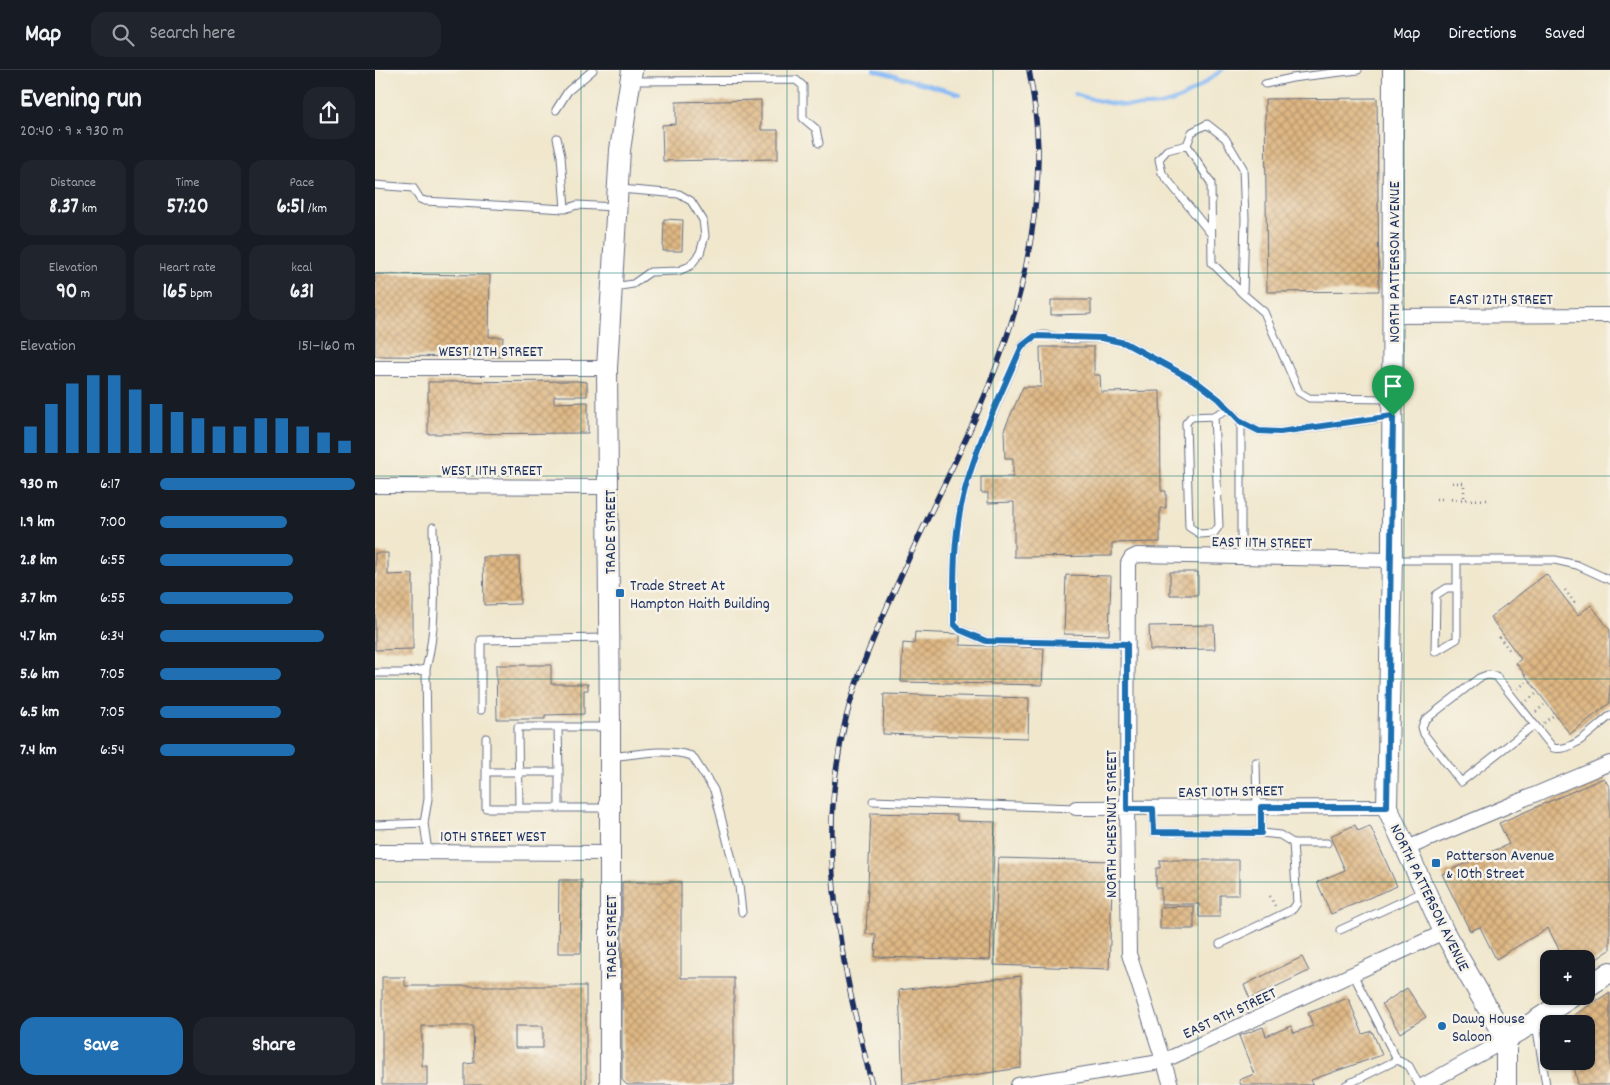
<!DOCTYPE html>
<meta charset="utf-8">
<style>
body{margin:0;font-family:Dekko,sans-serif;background:#20242c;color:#f1f3f6;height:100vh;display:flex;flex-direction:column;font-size:19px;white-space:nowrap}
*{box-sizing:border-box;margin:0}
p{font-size:16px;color:#9ea1a6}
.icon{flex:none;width:28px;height:28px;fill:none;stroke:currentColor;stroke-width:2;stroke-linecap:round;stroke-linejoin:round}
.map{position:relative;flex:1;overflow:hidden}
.drawer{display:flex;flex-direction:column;background:#171b24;width:375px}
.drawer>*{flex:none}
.buttons{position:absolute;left:1165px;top:880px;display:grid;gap:10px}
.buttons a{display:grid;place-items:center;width:55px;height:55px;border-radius:10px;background:#171b24;box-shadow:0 1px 4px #0004;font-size:25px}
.pin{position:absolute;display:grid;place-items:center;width:42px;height:42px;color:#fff;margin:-51px -21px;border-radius:50% 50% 50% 0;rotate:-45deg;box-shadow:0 0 5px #0007}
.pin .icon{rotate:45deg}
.round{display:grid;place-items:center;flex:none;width:52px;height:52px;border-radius:15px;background:#20242c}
.overview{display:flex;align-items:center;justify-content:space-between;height:85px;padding:0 20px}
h1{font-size:28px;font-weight:700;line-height:38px}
.figures{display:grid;grid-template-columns:repeat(3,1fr);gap:8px;height:85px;padding:5px 20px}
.figures div{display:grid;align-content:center;border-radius:12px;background:#20242c;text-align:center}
.figures b{font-size:21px;font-weight:700}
.figures small{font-size:14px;font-weight:400}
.figures p{font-size:14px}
.chart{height:140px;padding:10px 20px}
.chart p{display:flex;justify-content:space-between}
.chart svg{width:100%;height:90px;margin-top:5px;stroke:#1f6fb2;stroke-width:6}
.primary-button{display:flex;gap:10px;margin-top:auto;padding:10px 20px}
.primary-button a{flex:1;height:58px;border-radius:15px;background:#1f6fb2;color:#fff;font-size:20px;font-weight:700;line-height:58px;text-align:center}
.primary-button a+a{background:#20242c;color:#f1f3f6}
ul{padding:0 20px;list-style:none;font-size:16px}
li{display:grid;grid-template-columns:80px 60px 1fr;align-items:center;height:38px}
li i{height:12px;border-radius:6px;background:#1f6fb2}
header{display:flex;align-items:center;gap:30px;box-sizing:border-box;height:70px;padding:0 25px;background:#171b24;border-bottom:1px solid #363941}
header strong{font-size:24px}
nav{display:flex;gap:28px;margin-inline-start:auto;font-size:18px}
.search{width:350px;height:45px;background:#20242c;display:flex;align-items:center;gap:12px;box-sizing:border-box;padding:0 18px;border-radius:15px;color:#9ea1a6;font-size:19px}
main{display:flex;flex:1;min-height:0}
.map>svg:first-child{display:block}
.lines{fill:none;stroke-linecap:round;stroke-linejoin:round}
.stream{stroke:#88baf5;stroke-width:4}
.building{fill:url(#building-cross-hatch);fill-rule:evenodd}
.lane-casing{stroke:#666f85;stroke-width:9}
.street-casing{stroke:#666f85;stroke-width:16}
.secondary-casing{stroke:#666f85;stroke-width:22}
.path{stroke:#666f85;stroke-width:2.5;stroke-dasharray:1 4;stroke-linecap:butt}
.lane{stroke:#fff;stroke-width:7}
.street{stroke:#fff;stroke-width:14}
.secondary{stroke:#fff;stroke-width:20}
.rail-casing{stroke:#1b2f5e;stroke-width:5.5}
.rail{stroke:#f7f3e8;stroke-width:4;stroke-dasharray:11;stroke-linecap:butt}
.route-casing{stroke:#fff;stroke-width:10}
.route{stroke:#1f6fb2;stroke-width:6}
.grid{fill:none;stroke:#0f766e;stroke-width:1;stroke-opacity:0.55}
.poi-dot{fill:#1f6fb2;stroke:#f7f3e8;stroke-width:2}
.labels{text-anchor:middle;stroke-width:5;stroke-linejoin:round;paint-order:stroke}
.street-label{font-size:16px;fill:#1b2f5e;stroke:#f7f3e8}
.poi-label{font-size:16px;fill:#1b2f5e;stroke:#f7f3e8;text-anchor:start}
</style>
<header>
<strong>Map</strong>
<div class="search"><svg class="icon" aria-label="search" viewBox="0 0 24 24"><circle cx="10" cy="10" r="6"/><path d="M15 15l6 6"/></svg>Search here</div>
<nav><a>Map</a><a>Directions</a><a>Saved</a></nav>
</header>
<main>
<section class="drawer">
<div class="overview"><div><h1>Evening run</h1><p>20:40 · 9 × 930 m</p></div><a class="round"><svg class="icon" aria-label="share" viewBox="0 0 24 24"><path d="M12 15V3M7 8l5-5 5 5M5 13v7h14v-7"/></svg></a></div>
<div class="figures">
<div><p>Distance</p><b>8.37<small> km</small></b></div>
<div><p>Time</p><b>57:20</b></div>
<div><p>Pace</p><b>6:51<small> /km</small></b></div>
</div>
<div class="figures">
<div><p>Elevation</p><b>90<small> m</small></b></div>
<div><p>Heart rate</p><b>165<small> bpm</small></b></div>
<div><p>kcal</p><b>631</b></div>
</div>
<div class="chart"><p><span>Elevation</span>151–160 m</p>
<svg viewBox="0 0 160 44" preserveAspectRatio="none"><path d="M5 44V31M15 44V20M25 44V10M35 44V6M45 44V6M55 44V13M65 44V20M75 44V24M85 44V27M95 44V31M105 44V31M115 44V27M125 44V27M135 44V31M145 44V34M155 44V38"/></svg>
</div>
<ul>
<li><b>930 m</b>6:17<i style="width:100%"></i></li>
<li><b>1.9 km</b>7:00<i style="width:65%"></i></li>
<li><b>2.8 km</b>6:55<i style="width:68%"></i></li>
<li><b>3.7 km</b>6:55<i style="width:68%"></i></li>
<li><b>4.7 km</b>6:34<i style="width:84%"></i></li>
<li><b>5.6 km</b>7:05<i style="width:62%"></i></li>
<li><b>6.5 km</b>7:05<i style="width:62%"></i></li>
<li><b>7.4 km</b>6:54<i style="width:69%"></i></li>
</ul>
<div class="primary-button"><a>Save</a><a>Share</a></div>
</section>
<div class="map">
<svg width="1235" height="1015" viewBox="0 0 1235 1015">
<defs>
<pattern id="building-cross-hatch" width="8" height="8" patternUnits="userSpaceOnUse" patternTransform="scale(1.25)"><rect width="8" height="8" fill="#dfb782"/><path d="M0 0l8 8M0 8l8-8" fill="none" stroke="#b4956e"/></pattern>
</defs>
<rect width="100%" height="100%" fill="#f7f3e8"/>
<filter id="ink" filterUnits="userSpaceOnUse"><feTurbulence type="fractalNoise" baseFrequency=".02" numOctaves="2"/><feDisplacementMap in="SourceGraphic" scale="10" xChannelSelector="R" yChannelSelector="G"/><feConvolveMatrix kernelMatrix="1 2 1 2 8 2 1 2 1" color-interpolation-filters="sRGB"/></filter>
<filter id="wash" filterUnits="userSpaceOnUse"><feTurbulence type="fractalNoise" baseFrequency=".0096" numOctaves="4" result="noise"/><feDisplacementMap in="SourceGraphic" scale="20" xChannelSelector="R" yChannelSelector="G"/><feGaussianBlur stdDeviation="1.12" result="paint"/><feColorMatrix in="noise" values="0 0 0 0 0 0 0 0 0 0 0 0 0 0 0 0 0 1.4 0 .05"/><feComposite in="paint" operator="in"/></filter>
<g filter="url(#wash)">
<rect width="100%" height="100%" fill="#f0e7cd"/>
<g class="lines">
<!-- stream -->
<path class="stream" d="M499,0L585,24
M700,24C731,34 773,43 804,29C819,22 833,10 847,0"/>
</g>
<g id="blocks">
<!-- building -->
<path class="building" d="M1002,28L1004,221L892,222L890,29Z
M386,30V60H403V89L288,91L287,55L301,54V32Z
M289,149L308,150L307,181H288Z
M0,204L115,205L114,267H128L127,287L0,286Z
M676,230H716V244L676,245Z
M665,277H719V305H725L726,322L785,321L786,421H791V438H785V472L737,473V486L639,487V432L613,433V423H606V407H638V388H630L629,360L648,317H666Z
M202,311L212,312V326H179V333L213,332V363L53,364V312Z
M0,483H13V505L38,504V579L0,580Z
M108,487H144L145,534L109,535Z
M795,502H823V525H795Z
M1171,504L1203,545L1216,535L1235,560V633L1195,664L1141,593L1146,589L1115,547Z
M691,505L736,506L734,565L689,564Z
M839,555L840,579L775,580L774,556Z
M540,562L585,564V575L669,578L667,615L526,612L528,573L539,574Z
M121,595H176V614H213V620H209V644L170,645V649H122Z
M509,624L654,628L653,668L508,664Z
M1229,708L1235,718V880L1211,896V889H1189L1173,858L1121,889L1105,857L1095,861L1067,804L1134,774L1124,753Z
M496,743L582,745V751L620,752L615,890L500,887L501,864H491Z
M980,755L983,761L995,756L1022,816L956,844L942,812L970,800L955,766Z
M623,788L738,791L734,899L619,895Z
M785,790H864V825H845V847H824V834H786V818H781V798H785Z
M184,810H207L206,883H183Z
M247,812H306V908H359V1015H252L247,1010Z
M819,836V859H785V837Z
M927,887L934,901L875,929L869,915Z
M646,906V998L528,1015L524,920Z
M7,907H30V916H211V1015H90V994L99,993L98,956H47V996H52V1015H7ZM140,956H168V978H140Z
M1032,918L1051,947L1025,963L1007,934Z
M1235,922V1015H1203L1198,991H1211V954H1191L1190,951Z
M973,928L988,964L997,961L1007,985L936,1010L938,1015H866L864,1010L879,1004L864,966L888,957L891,966L916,956L919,963L938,956L933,943Z"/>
</g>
</g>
<g filter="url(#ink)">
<use href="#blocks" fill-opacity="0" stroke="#666f85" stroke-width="1"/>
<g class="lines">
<!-- lane casing -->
<g class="lane-casing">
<path id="lane" d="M258,11L421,10L428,16V48L441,59L444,73
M890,14L917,8L983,0
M181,40L193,21L218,0
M182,68L186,86L190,139
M812,75L792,80L784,89L787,103L836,164
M0,115L38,118L45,129L50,131L190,139L202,135L240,137
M239,217L258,214L275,202L303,201L315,196L325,183L330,166L328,150L316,131L304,124L245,119
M868,224L870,149L868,98L850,68L832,54L817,62L812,75L836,113L837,193L868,224L889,242L924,322L934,328L1015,329
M839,346L844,456L839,463L825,464L814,457L811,353L816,347L839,346L853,339
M866,352V488
M1020,490H1180L1202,495L1235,510
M1082,490C1082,517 1082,543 1082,569L1060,582L1061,525L1072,518H1082
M752,574L611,571L585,560L579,554C579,515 578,475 586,436C598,381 625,328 647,276L660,266L669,265L696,269L727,268L750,273L822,312L844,329L866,352L884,361L905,362L1015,347
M0,603H28L51,599C63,553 59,505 58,457
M106,640V570L232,568
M1159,655L1086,712L1049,664L1047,657L1050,650L1104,608L1112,605L1121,606L1178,678C1198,683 1220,657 1235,646
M232,657H143L144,738H233
M111,668V738H144
M236,687C263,684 291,678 317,686L339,720L364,816L367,842
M881,692L882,737
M111,702H184L183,657
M498,731L701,738
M184,738V702
M778,739L779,762L886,763L905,765L918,773L922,833L918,839L845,874
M49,753L53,782
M0,755L49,753L53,729L51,599
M886,763V737
M918,773H952
M965,860L1050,821
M978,904L1022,990
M1161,954L1171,1015
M971,1015L1022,990L1034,996L1044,1015"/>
</g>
<!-- street casing -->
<g class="street-casing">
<path id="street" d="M1018,246L1235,245
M0,298H232
M0,416L234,417
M701,738L1012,737
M1030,779L1235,693
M0,782L235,783
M643,1015L779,993L797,987L1069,862
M796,1015L754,884L752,739L753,493L756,488L762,485L1017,490
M1049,1015L1131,970"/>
</g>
<!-- secondary casing -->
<g class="secondary-casing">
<path id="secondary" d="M1018,0L1017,490L1012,737L1069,862L1131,970V1015
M1211,918L1235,902
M1131,970L1198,926
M235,1015V657L232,298L245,80L257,0"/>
</g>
<!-- path -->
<path class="path" d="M1077,413H1089V429
M1061,429L1114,430
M1190,520L1202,536
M1124,567L1136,582
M1143,619L1151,612
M1152,631L1161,624
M1161,642L1169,635
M1169,653L1178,646
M895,826L901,838"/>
<!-- lane -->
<use href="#lane" class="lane"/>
<!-- street -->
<use href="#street" class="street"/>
<!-- secondary -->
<use href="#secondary" class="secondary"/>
<!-- rail casing -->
<g class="rail-casing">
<path id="rail" d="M497,1015C466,889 439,779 471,648C485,593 510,542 533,490C568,414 610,338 635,257C652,205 664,134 663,79C662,53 659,26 654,0"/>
</g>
<!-- rail -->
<use href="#rail" class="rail"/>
</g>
</g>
<g class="lines" filter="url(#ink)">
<!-- route casing -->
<g class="route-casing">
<path id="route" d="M660,266L727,268L750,273L822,312L844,329L866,352L884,361L905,362L1018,346L1012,737H886V763L779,762L778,739H752V574L611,571L585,560L579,554C579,515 578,475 586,436C598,381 624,328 647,276Z"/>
</g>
<!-- route -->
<use href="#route" class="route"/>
</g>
<!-- grid -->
<path class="grid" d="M206,0V1015M412,0V1015M618,0V1015M823,0V1015M1029,0V1015M0,203H1235M0,406H1235M0,609H1235M0,812H1235"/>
<!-- markers -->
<g class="poi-dot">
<rect x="240" y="518" width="10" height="10" rx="2.5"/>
<rect x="1056" y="788" width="10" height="10" rx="2.5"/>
<circle cx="1067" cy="956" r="5"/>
</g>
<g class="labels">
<!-- street labels -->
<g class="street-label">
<text transform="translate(1018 192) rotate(-90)" y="6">NORTH PATTERSON AVENUE</text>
<text x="1126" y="234">EAST 12TH STREET</text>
<text x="116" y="286">WEST 12TH STREET</text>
<text x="117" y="405">WEST 11TH STREET</text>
<text transform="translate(234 462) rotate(-90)" y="6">TRADE STREET</text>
<text transform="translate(887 471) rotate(1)" y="6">EAST 11TH STREET</text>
<text transform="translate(856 720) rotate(-1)" y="6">EAST 10TH STREET</text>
<text transform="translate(735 754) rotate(-90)" y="6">NORTH CHESTNUT STREET</text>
<text x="118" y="771">10TH STREET WEST</text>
<text transform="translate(1056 827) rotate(64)" y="6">NORTH PATTERSON AVENUE</text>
<text transform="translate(235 867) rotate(-90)" y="6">TRADE STREET</text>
<text transform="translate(854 942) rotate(-25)" y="6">EAST 9TH STREET</text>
</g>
<!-- poi labels -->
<g class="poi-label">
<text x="255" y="520">Trade Street At<tspan x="255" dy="18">Hampton Haith Building</tspan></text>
<text x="1071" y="790">Patterson Avenue<tspan x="1071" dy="18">&amp; 10th Street</tspan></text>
<text x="1077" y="953">Dawg House<tspan x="1077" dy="18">Saloon</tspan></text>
</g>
</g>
</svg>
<div class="buttons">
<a>+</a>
<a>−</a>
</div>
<div class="pin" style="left:1018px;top:346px;background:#1e9e55"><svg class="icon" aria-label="arrive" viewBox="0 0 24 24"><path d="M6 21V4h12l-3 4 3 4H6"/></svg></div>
</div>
</main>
